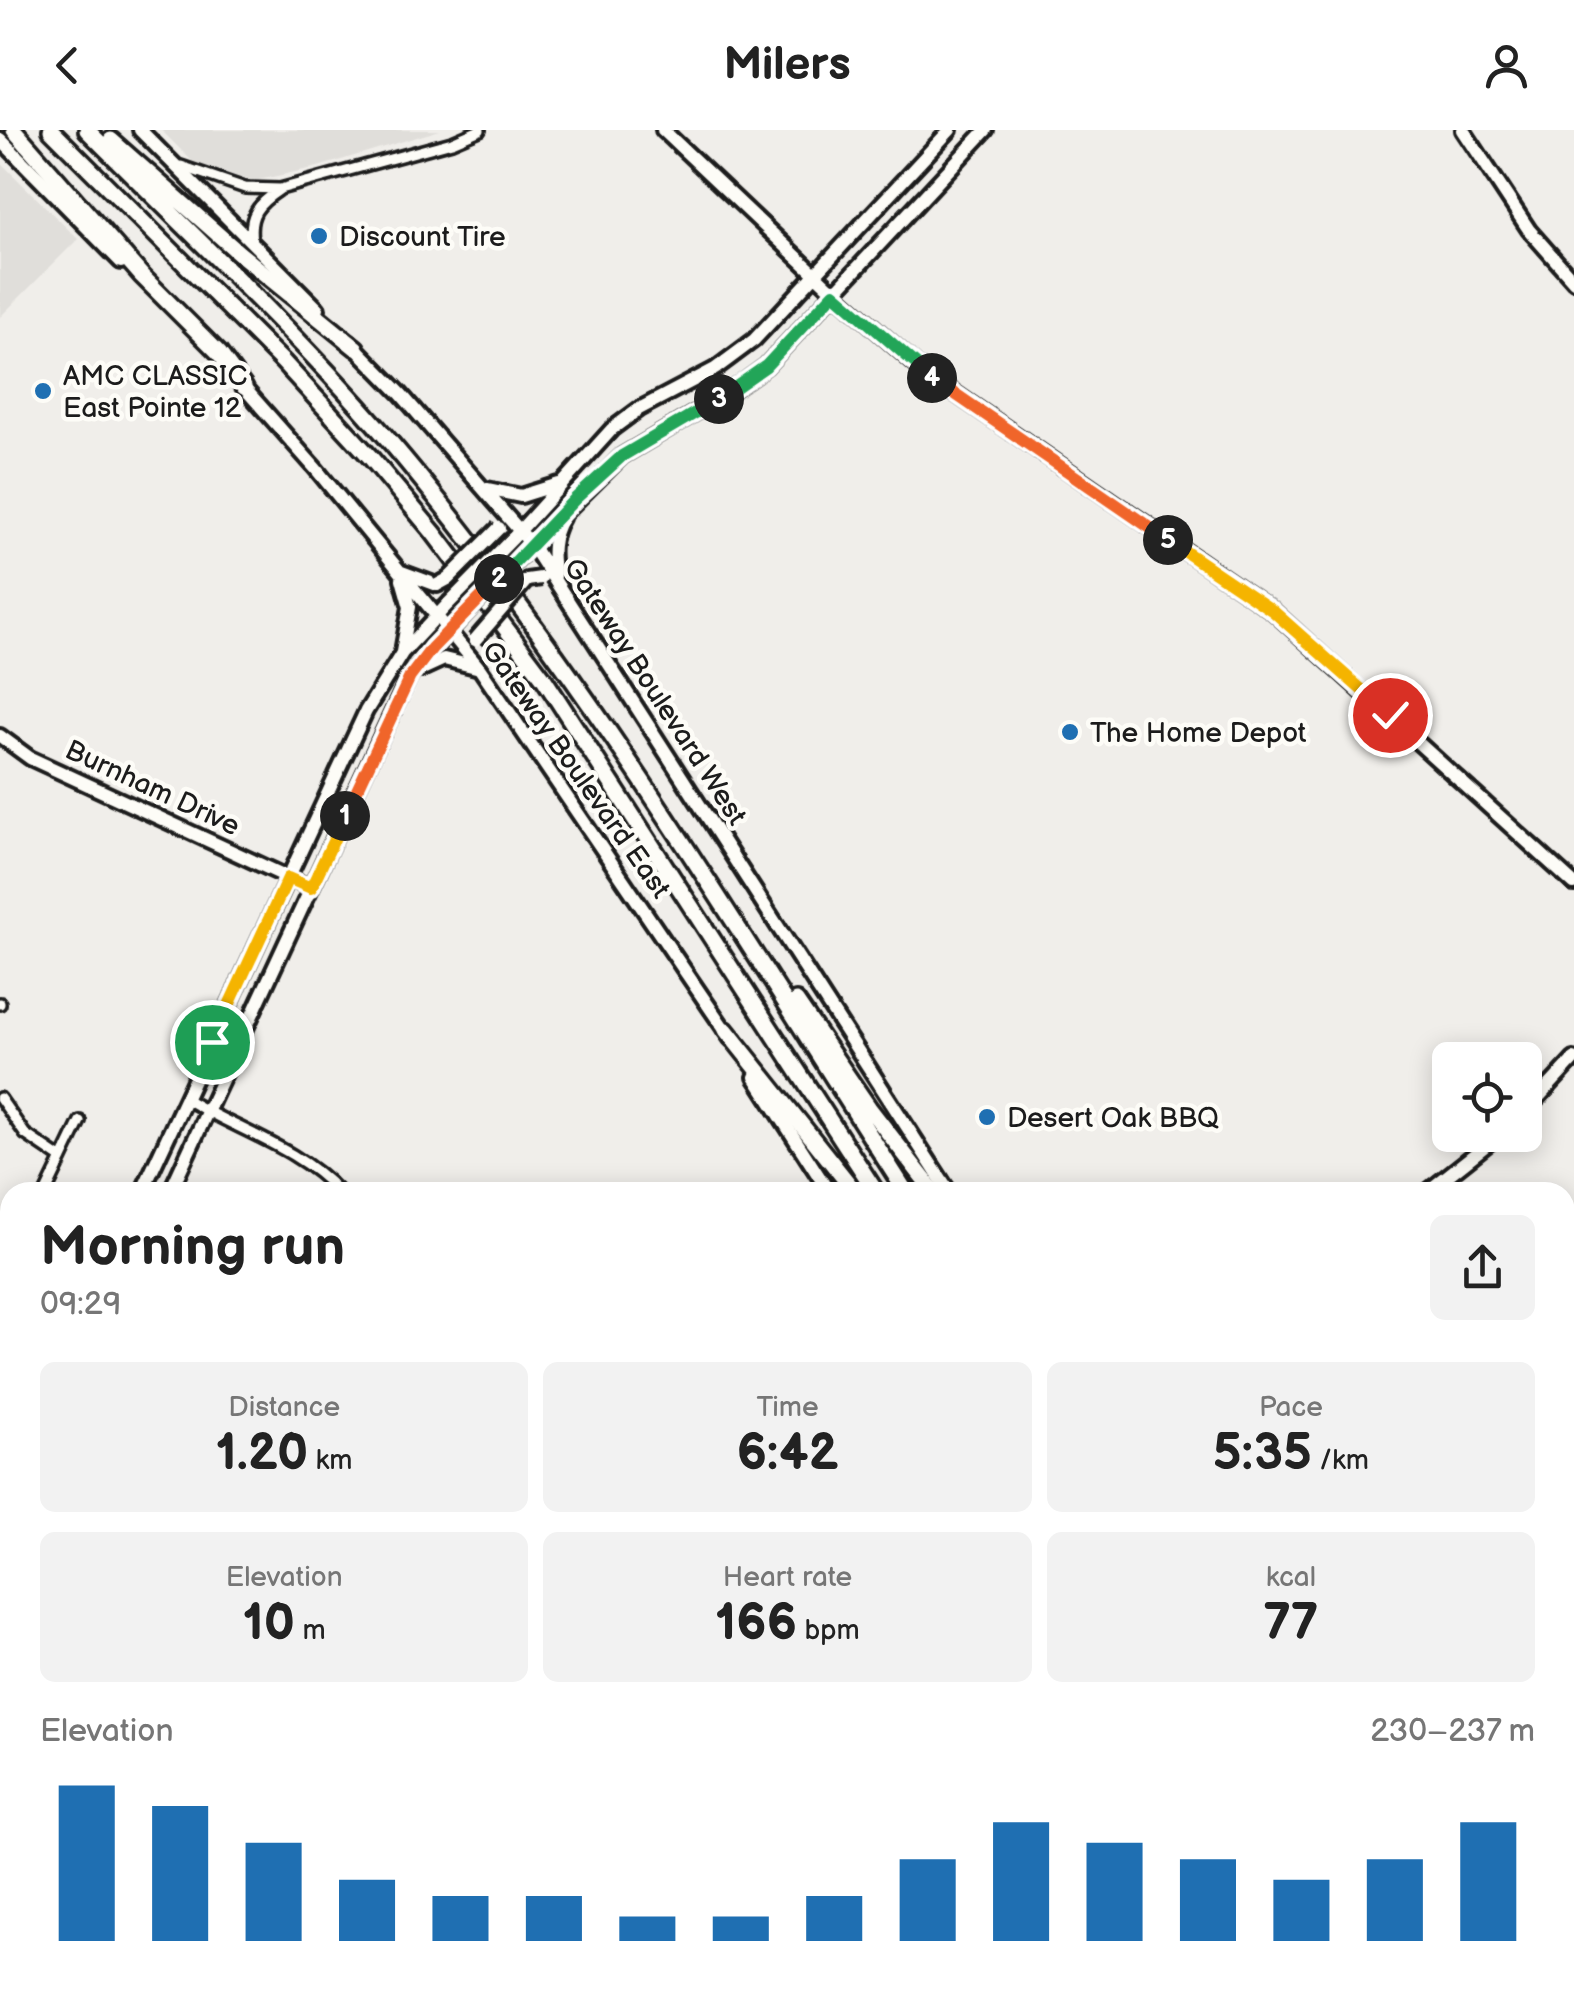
<!DOCTYPE html>
<meta charset="utf-8">
<style>
body{margin:0;font-family:"Balsamiq Sans",sans-serif;background:#f2f2f2;color:#222;height:100vh;display:flex;flex-direction:column;font-size:38px;white-space:nowrap}
*{box-sizing:border-box;margin:0}
p{font-size:32px;color:#767676}
.icon{flex:none;width:55px;height:55px;fill:none;stroke:currentColor;stroke-width:2;stroke-linecap:round;stroke-linejoin:round}
.map{position:relative;flex:1;overflow:hidden}
.details{position:absolute;left:0px;top:1052px;width:1575px;height:812px;display:flex;flex-direction:column;background:#fff;border-radius:30px 30px 0 0;box-shadow:0 5px 25px #0003}
.details>*{flex:none}
.controls{position:absolute;left:1432px;top:912px;display:grid;gap:20px}
.controls a{display:grid;place-items:center;width:110px;height:110px;border-radius:15px;background:#fff;box-shadow:0 5px 25px #0003;font-size:50px}
.pin{position:absolute;display:grid;place-items:center;width:85px;height:85px;color:#fff;margin:-42px;border:5px solid #fff;border-radius:50%;box-shadow:0 2px 10px #0007}
.km{position:absolute;width:50px;height:50px;margin:-25px;border-radius:50%;background:#222;color:#fff;font-size:28px;line-height:50px;text-align:center}
.round{display:grid;place-items:center;flex:none;width:105px;height:105px;border-radius:15px;background:#f2f2f2}
.headline{display:flex;align-items:center;justify-content:space-between;height:170px;padding:0 40px}
h1{font-size:55px;font-weight:700;line-height:75px}
.stats{display:grid;grid-template-columns:repeat(3,1fr);gap:15px;height:170px;padding:10px 40px}
.stats div{display:grid;align-content:center;border-radius:15px;background:#f2f2f2;text-align:center}
.stats b{font-size:50px;font-weight:700}
.stats small{font-size:28px;font-weight:400}
.stats p{font-size:28px}
.chart{height:280px;padding:20px 40px}
.chart p{display:flex;justify-content:space-between}
.chart svg{width:100%;height:180px;margin-top:10px;stroke:#1f6fb2;stroke-width:6}
header{display:flex;justify-content:space-between;align-items:center;height:130px;padding:0 40px;background:#fff;font-size:45px;font-weight:700}
.map>svg:first-child{display:block}
.built{fill:#e0deda}
.lines{fill:none;stroke-linecap:round;stroke-linejoin:round}
.street-casing{stroke:#1c1c1c;stroke-width:16}
.secondary-casing{stroke:#1c1c1c;stroke-width:20}
.highway-casing{stroke:#1c1c1c;stroke-width:22}
.street{stroke:#fdfcf7;stroke-width:9}
.secondary{stroke:#fdfcf7;stroke-width:12}
.highway{stroke:#fdfcf7;stroke-width:15}
.secondary-bridge-casing{stroke:#1c1c1c;stroke-width:20;stroke-linecap:butt}
.secondary-bridge{stroke:#fdfcf7;stroke-width:12}
.split-1-casing{stroke:#fff;stroke-width:20}
.split-2-casing{stroke:#fff;stroke-width:20}
.split-3-casing{stroke:#fff;stroke-width:20}
.split-4-casing{stroke:#fff;stroke-width:20}
.split-5-casing{stroke:#fff;stroke-width:20}
.split-6-casing{stroke:#fff;stroke-width:20}
.split-1{stroke:#f5b400;stroke-width:12}
.split-2{stroke:#f0652b;stroke-width:12}
.split-3{stroke:#22a559;stroke-width:12}
.split-4{stroke:#22a559;stroke-width:12}
.split-5{stroke:#f0652b;stroke-width:12}
.split-6{stroke:#f5b400;stroke-width:12}
.poi-dot{fill:#1f6fb2;stroke:#fdfcf7;stroke-width:4}
.labels{text-anchor:middle;stroke-width:9;stroke-linejoin:round;paint-order:stroke}
.poi-label{font-size:28px;fill:#1c1c1c;stroke:#fdfcf7;text-anchor:start}
.street-label{font-size:28px;fill:#1c1c1c;stroke:#fdfcf7}
</style>
<header><svg class="icon" aria-label="back" viewBox="0 0 24 24"><path d="M15 5l-7 7 7 7"/></svg>Milers<svg class="icon" aria-label="person" viewBox="0 0 24 24"><circle cx="12" cy="8" r="4"/><path d="M4 21q1-7 8-7t8 7"/></svg></header>
<div class="map">
<svg width="1574" height="1863" viewBox="0 0 1574 1863">
<rect width="100%" height="100%" fill="#f0eeea"/>
<filter id="ink" filterUnits="userSpaceOnUse"><feTurbulence type="fractalNoise" baseFrequency=".01" numOctaves="2"/><feDisplacementMap in="SourceGraphic" scale="20" xChannelSelector="R" yChannelSelector="G"/><feConvolveMatrix kernelMatrix="1 2 1 2 8 2 1 2 1" color-interpolation-filters="sRGB"/></filter>
<g filter="url(#ink)">
<!-- built -->
<path class="built" d="M161,0H440L318,37L254,51L196,35Z
M0,32L78,109L0,187Z"/>
<g class="lines">
<!-- street casing -->
<g class="street-casing">
<path id="street" d="M181,36L245,58L280,59L452,12L480,0
M252,111C248,85 258,74 279,60
M0,874V873
M0,968L25,1004L62,1029
M186,969C236,1000 298,1017 339,1062
M46,1062L80,991
M0,1162L10,1141
M927,1863L931,1855"/>
</g>
<!-- secondary casing -->
<g class="secondary-casing">
<path id="secondary" d="M140,0L318,179
M663,0L835,163L924,242L1273,481L1574,754
M1463,0L1529,100L1574,151
M0,9L121,132
M349,211L401,264L532,415L949,1062
M240,253L316,339L480,539L731,909
M487,359L521,366L559,354
M515,406L612,299L639,279L715,239L754,210L950,0
M526,421L622,326L727,264L766,236L986,0
M402,442L437,455
M555,446C551,425 551,407 562,388
M402,449L410,477L402,522
M420,540L444,529L476,537
M0,606L30,628L311,758
M755,947L829,1062
M1525,982L1574,929
M142,1062L366,581L402,523L449,473
M170,1062L409,547L461,488
M1427,1062L1499,1005
M0,1372L10,1350
M0,1427L10,1406
M1565,1605L1574,1598
M1336,1855L1341,1863
M1455,1855L1460,1863
M1494,1855L1498,1863
M1238,1863L1242,1855"/>
</g>
<!-- highway casing -->
<g class="highway-casing">
<path id="highway" d="M14,0L142,146L219,223L244,257
M51,0L283,232L371,328L433,402L544,549L876,1062
M87,0C199,112 317,221 417,344C601,568 750,819 906,1062
M111,10L239,123L356,218
M796,871L869,978L934,1062
M726,900L855,1062
M1384,1855L1389,1863
M1411,1855L1416,1863"/>
</g>
<!-- street -->
<use href="#street" class="street"/>
<!-- secondary -->
<use href="#secondary" class="secondary"/>
<!-- highway -->
<use href="#highway" class="highway"/>
<!-- secondary-bridge casing -->
<g class="secondary-bridge-casing">
<path id="secondary-bridge" d="M437,455L448,449L499,398
M449,473L513,408
M461,488L522,425
M475,510L527,450L541,448"/>
</g>
<!-- secondary-bridge -->
<use href="#secondary-bridge" class="secondary-bridge"/>
</g>
</g>
<g class="lines" filter="url(#ink)">
<!-- split-1 casing -->
<g class="split-1-casing">
<path id="split-1" d="M212,912L288,748L311,758L345,686"/>
</g>
<!-- split-2 casing -->
<g class="split-2-casing">
<path id="split-2" d="M345,686L410,547L432,518L499,449"/>
</g>
<!-- split-3 casing -->
<g class="split-3-casing">
<path id="split-3" d="M499,449L575,369L622,326L719,269"/>
</g>
<!-- split-4 casing -->
<g class="split-4-casing">
<path id="split-4" d="M719,269L766,236L834,163L932,248"/>
</g>
<!-- split-5 casing -->
<g class="split-5-casing">
<path id="split-5" d="M932,248L1168,410"/>
</g>
<!-- split-6 casing -->
<g class="split-6-casing">
<path id="split-6" d="M1168,410L1273,481L1390,585"/>
</g>
<!-- split-1 -->
<use href="#split-1" class="split-1"/>
<!-- split-2 -->
<use href="#split-2" class="split-2"/>
<!-- split-3 -->
<use href="#split-3" class="split-3"/>
<!-- split-4 -->
<use href="#split-4" class="split-4"/>
<!-- split-5 -->
<use href="#split-5" class="split-5"/>
<!-- split-6 -->
<use href="#split-6" class="split-6"/>
</g>
<!-- markers -->
<g class="poi-dot">
<circle cx="319" cy="106" r="10"/>
<circle cx="43" cy="261" r="10"/>
<circle cx="1070" cy="602" r="10"/>
<circle cx="987" cy="987" r="10"/>
</g>
<g class="labels">
<!-- poi labels -->
<g class="poi-label">
<text x="339" y="116">Discount Tire</text>
<text x="63" y="255">AMC CLASSIC<tspan x="63" dy="32">East Pointe 12</tspan></text>
<text x="1090" y="612">The Home Depot</text>
<text x="1007" y="997">Desert Oak BBQ</text>
</g>
<!-- street labels -->
<g class="street-label">
<text transform="translate(656 561) rotate(57)" y="10">Gateway Boulevard West</text>
<text transform="translate(577 639) rotate(55)" y="10">Gateway Boulevard East</text>
<text transform="translate(153 657) rotate(25)" y="10">Burnham Drive</text>
</g>
</g>
</svg>
<div class="controls">
<a><svg class="icon" aria-label="locate" viewBox="0 0 24 24"><circle cx="12" cy="12" r="6"/><path d="M12 2v4M12 18v4M2 12h4M18 12h4"/></svg></a>
</div>
<div class="pin" style="left:212px;top:912px;background:#1e9e55"><svg class="icon" aria-label="arrive" viewBox="0 0 24 24"><path d="M6 21V4h12l-3 4 3 4H6"/></svg></div>
<div class="pin" style="left:1390px;top:585px;background:#d93025"><svg class="icon" aria-label="check" viewBox="0 0 24 24"><path d="M5 12l5 5 9-10"/></svg></div>
<b class="km" style="left:345px;top:686px">1</b>
<b class="km" style="left:499px;top:449px">2</b>
<b class="km" style="left:719px;top:269px">3</b>
<b class="km" style="left:932px;top:248px">4</b>
<b class="km" style="left:1168px;top:410px">5</b>
<section class="details">
<div class="headline"><div><h1>Morning run</h1><p>09:29</p></div><a class="round"><svg class="icon" aria-label="share" viewBox="0 0 24 24"><path d="M12 15V3M7 8l5-5 5 5M5 13v7h14v-7"/></svg></a></div>
<div class="stats">
<div><p>Distance</p><b>1.20<small> km</small></b></div>
<div><p>Time</p><b>6:42</b></div>
<div><p>Pace</p><b>5:35<small> /km</small></b></div>
</div>
<div class="stats">
<div><p>Elevation</p><b>10<small> m</small></b></div>
<div><p>Heart rate</p><b>166<small> bpm</small></b></div>
<div><p>kcal</p><b>77</b></div>
</div>
<div class="chart"><p><span>Elevation</span>230–237 m</p>
<svg viewBox="0 0 160 44" preserveAspectRatio="none"><path d="M5 44V6M15 44V11M25 44V20M35 44V29M45 44V33M55 44V33M65 44V38M75 44V38M85 44V33M95 44V24M105 44V15M115 44V20M125 44V24M135 44V29M145 44V24M155 44V15"/></svg>
</div>
</section>
</div>
